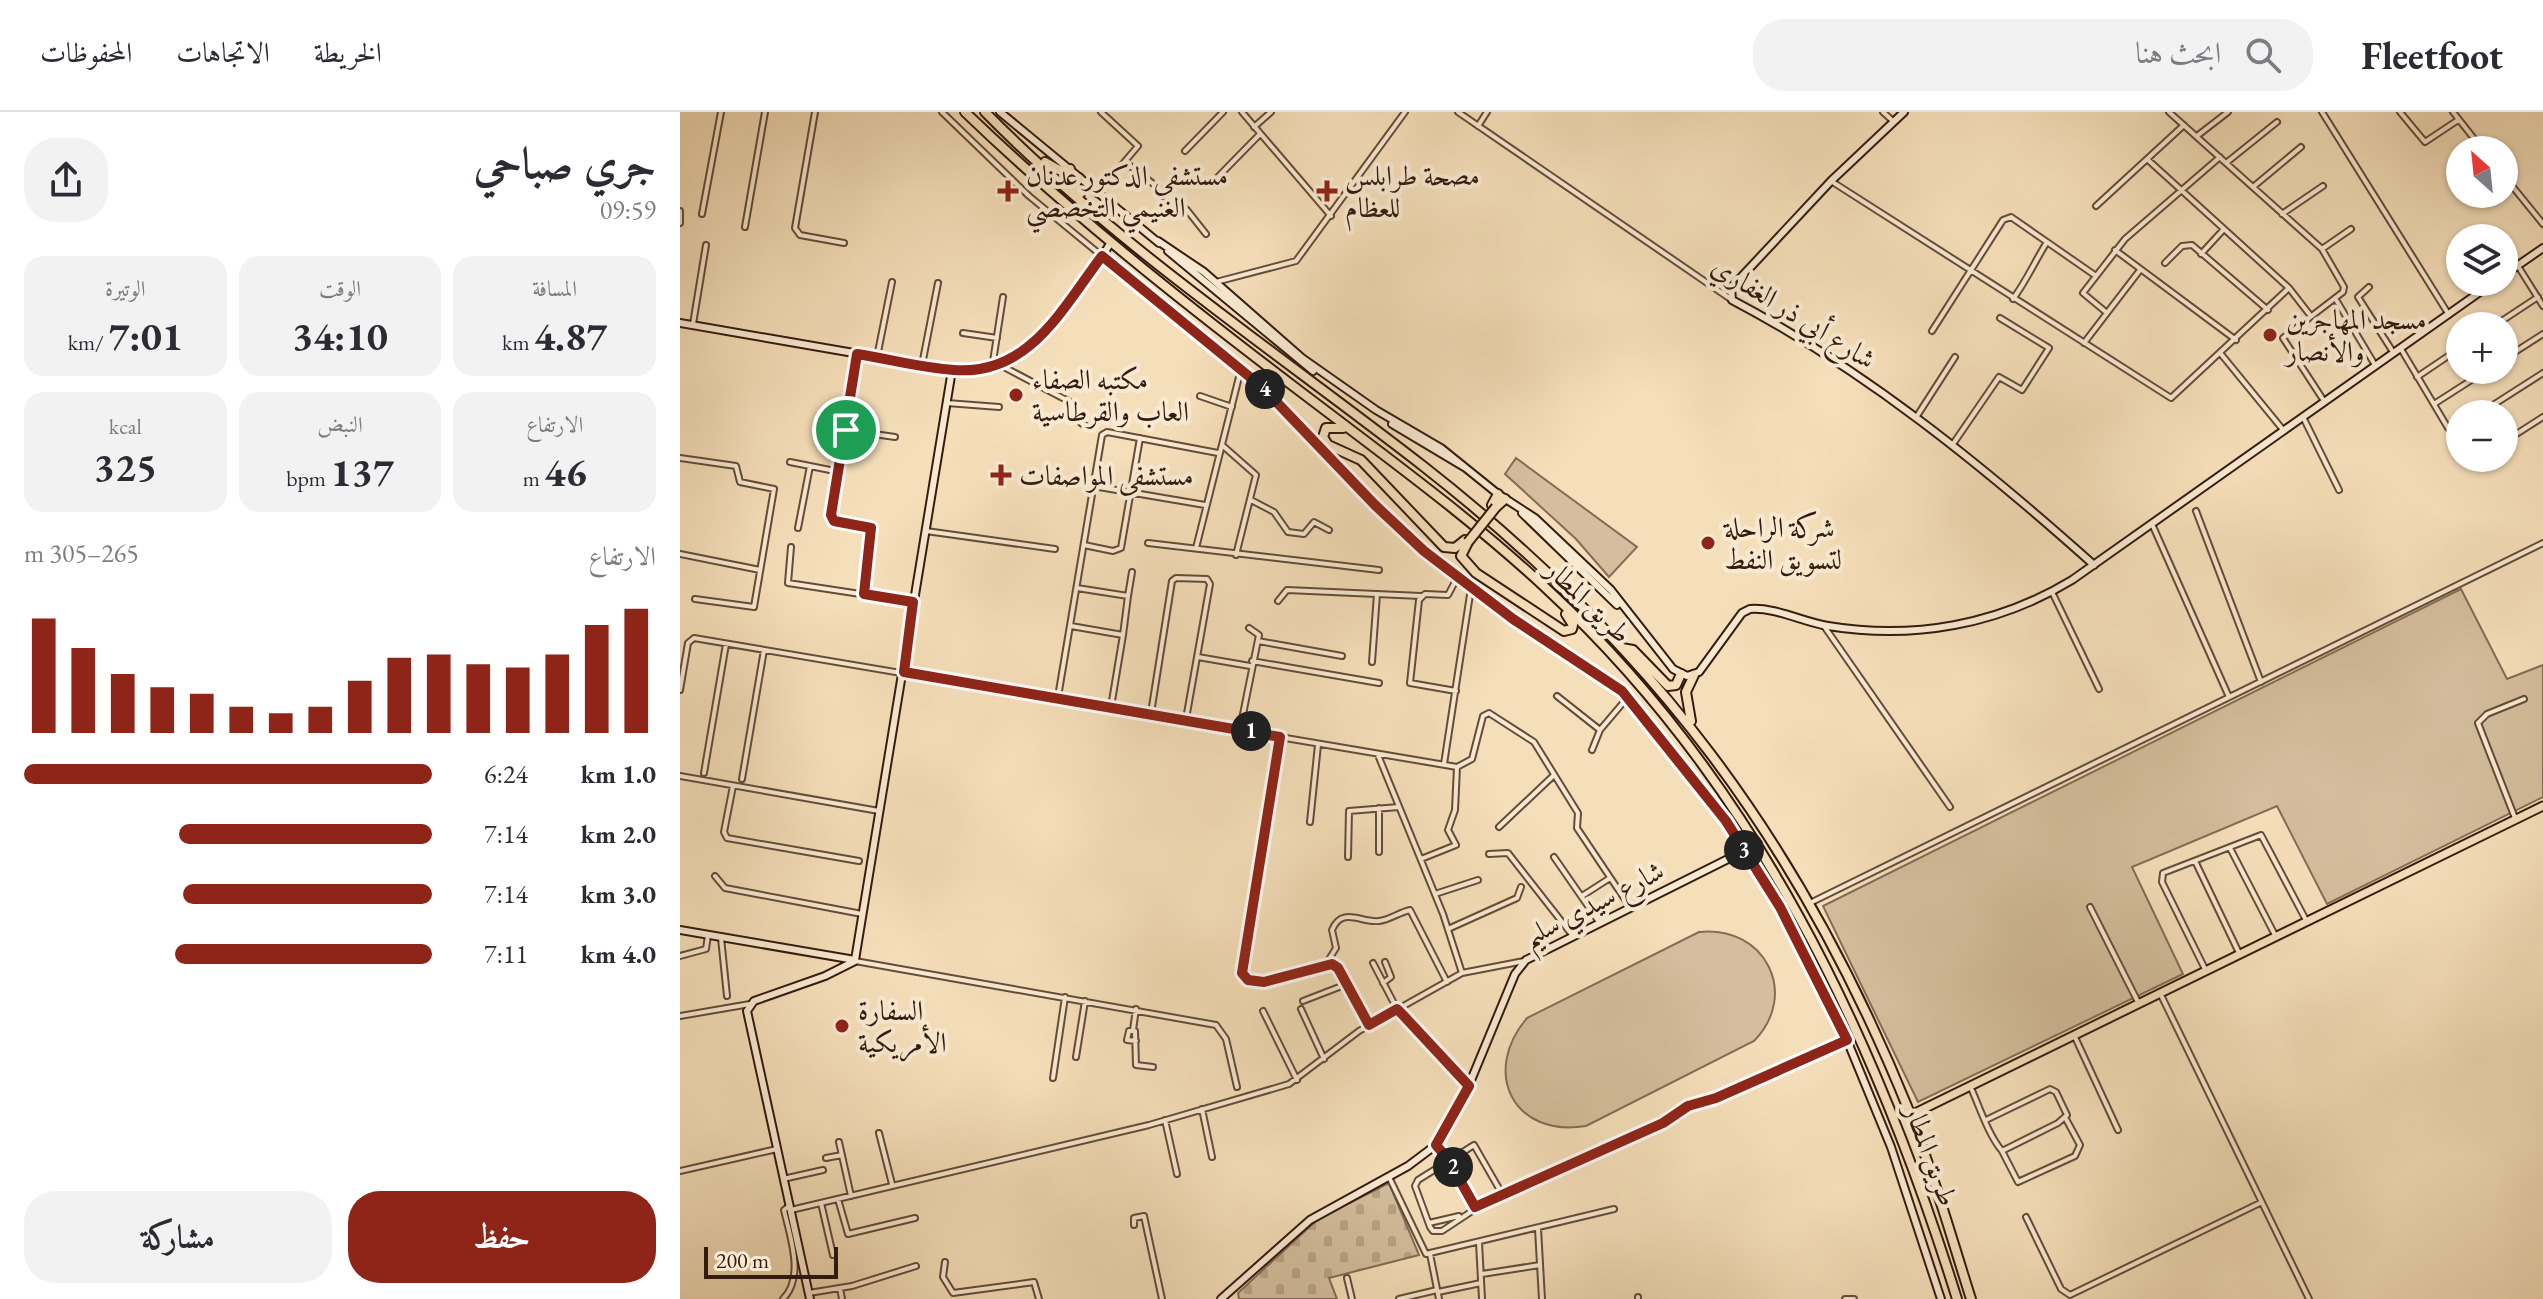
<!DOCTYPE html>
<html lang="ar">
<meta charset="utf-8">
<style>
body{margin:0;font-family:"EB Garamond",Amiri,serif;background:#f2f2f3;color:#2b2b33;direction:rtl;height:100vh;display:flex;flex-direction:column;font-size:30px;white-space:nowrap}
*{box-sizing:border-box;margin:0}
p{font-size:26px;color:#7c7c81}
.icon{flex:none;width:44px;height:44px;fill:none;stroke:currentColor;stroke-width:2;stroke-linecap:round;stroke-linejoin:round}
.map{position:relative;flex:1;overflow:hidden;direction:ltr}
.panel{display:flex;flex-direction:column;background:#fff;width:680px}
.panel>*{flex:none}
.needle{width:52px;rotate:333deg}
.fabs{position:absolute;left:1766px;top:24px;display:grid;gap:16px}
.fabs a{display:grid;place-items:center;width:72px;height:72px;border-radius:50%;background:#fff;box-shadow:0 2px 6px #0004;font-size:40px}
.scale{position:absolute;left:24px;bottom:20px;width:134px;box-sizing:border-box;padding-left:8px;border:4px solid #351b0e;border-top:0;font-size:22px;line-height:28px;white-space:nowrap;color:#351b0e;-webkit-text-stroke:6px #f8ead2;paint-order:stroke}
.pin{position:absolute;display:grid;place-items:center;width:68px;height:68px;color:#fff;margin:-34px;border:4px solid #fff;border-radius:50%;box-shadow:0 2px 8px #0007}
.km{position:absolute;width:40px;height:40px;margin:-20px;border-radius:50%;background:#222;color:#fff;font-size:22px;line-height:40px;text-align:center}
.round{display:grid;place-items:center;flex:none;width:84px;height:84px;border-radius:32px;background:#f2f2f3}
.head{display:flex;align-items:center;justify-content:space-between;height:136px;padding:0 24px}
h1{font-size:44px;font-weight:700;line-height:60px}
.stats{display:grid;grid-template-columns:repeat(3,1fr);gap:12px;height:136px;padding:8px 24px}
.stats div{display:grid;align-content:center;border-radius:20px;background:#f2f2f3;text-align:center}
.stats b{font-size:40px;font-weight:700}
.stats small{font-size:22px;font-weight:400}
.stats p{font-size:22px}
.chart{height:224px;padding:16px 24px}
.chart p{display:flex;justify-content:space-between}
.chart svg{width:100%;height:144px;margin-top:8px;stroke:#8f2418;stroke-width:6}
.action{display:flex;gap:16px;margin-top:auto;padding:16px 24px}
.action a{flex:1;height:92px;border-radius:32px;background:#8f2418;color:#fff;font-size:32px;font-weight:700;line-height:92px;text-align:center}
.action a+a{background:#f2f2f3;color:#2b2b33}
ul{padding:0 24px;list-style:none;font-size:26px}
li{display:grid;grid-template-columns:128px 96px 1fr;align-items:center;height:60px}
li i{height:20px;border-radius:10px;background:#8f2418}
header{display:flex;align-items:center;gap:48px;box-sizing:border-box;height:112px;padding:0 40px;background:#fff;border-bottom:2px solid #e1e1e2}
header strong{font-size:38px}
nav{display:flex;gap:44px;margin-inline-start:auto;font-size:28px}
.search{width:560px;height:72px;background:#f2f2f3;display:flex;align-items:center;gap:20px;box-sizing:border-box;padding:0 28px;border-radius:32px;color:#7c7c81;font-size:30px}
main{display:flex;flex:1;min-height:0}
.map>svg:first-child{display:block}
.green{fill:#d4be9d;stroke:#846c56;stroke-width:2}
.cemetery{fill:url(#cemetery-stones);stroke:#846c56;stroke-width:2}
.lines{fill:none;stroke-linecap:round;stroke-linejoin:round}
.street-casing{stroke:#654c39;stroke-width:8}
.secondary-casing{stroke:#351b0e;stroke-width:10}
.primary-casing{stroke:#351b0e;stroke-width:11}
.highway-casing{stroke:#351b0e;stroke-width:12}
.street{stroke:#f8ead2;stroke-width:4}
.secondary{stroke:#f8ead2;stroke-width:6}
.primary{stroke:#f5dfba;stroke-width:7}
.highway{stroke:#f5dfba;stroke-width:8}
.highway-bridge-casing{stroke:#351b0e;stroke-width:12;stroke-linecap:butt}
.highway-bridge{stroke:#f5dfba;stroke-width:8}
.route-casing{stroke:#fff;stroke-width:16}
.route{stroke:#8f2418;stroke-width:10}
.poi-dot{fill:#8f2418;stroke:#f8ead2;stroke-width:3}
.labels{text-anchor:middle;stroke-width:8;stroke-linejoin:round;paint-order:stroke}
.poi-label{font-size:28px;fill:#351b0e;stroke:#f8ead2;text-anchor:start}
.street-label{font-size:28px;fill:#351b0e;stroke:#f8ead2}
</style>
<header>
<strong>Fleetfoot</strong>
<div class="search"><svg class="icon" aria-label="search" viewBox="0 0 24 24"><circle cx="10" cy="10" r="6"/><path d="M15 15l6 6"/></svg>ابحث هنا</div>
<nav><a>الخريطة</a><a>الاتجاهات</a><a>المحفوظات</a></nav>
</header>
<main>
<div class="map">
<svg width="1863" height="1187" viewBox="0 0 1863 1187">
<defs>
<pattern id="cemetery-stones" width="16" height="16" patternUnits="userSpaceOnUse" patternTransform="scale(2)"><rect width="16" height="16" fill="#d4be9d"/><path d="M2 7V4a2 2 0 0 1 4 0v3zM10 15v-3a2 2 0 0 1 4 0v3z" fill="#b7a386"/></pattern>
</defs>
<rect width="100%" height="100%" fill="#f5dfba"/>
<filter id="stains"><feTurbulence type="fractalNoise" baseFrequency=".0025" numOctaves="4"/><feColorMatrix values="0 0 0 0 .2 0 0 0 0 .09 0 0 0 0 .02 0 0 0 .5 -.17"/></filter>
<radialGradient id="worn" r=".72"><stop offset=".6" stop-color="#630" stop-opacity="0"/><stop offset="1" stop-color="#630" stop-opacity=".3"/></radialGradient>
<!-- green -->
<path class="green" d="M836,346L957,435L929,465L896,427L825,362Z
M1781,477L1827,567L1863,553V685L1647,792L1597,694L1452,755L1503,862L1238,990L1143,794Z
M1019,820C1085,813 1120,882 1074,929L906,1014C833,1026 801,960 847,906Z"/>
<!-- cemetery -->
<path class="cemetery" d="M709,1071L739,1143L649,1166L657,1187H559L558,1181L638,1107Z"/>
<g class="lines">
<!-- street casing -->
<g class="street-casing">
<path id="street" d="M135,0L115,116L120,123L164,131
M262,0L349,84L422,144
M562,0L651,104
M778,0L1052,188
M1203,0L1214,10
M1489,0L1642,137L1664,175L1663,180L1603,226L1644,289
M1642,0L1769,203
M1720,0L1745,30L1778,8
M1773,0L1803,38
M798,14L807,0
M574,15L591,0
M1517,24L1548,0
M505,39L543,0
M1467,47L1609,176L1630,203
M445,50L507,98L526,122
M1546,51L1597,10
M1824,64L1863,112
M1151,69L1491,286L1609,176
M532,71L580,22
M1573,75L1621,35
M417,82L458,34L421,0
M1416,94L1504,13
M0,99V111
M22,102L41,0
M1602,102L1643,74
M65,115L85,0
M1642,137L1671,117
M1435,138L1556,228
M1521,142L1544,117
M1485,151L1502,134L1512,133L1588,198
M1838,154L1863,194
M536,170L616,149L725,0
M1689,175L1678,185L1713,240
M1655,186L1695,253
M1333,187C1347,168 1355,149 1367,130L1416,164
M1427,201L1403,181L1445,127L1540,45
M13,212L26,133
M1814,214L1858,185
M1252,219L1323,108L1331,105L1367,130
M283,221L317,226
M1404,231L1460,158
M1721,237L1768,316L1780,314
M177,242L151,403L154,409L191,416L184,482
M1541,242L1604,319
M197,245L212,170
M1824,247L1863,222
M242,253L258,171
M322,254L394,292L401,311L409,316
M312,256L323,185
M1737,265L1780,236
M520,284L552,295
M267,291L319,295
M1754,292L1807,258
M1799,302L1863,261
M1237,304L1275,245
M1623,305L1659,378
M166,318L215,325
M1827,328L1863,305
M1273,332L1319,265L1342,278L1369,236L1320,206
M542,333L576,363L556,443
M0,346L56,354L60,370L94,377L74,495L15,487
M110,350L160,360
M413,374L525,393
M571,388L594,400L608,420L624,422L634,410L649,418
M1516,399L1581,570
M1472,412L1549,585
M118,416L130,354
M246,419L375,437
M468,431L699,458
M404,433L433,439L441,436L460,326
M111,435L108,471L233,490
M516,436L561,257
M0,442L80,458
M397,476L448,484L443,523
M1372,480L1419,577
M448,484L452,460
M598,489L607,478L741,484
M391,514L443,523L431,595
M1144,514L1270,695
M578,529L662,544
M518,545L570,554
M572,549L699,571
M692,550L697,482
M0,578L8,531L14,526L777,655L792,647L803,604L809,601L854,630L898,701L897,716L950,795
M776,579L730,571L739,488L745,482L768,483L777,466
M877,584L920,618
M378,585L422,323L427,320L538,341
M471,601L492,469L496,466L527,467L530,472L506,607
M560,617L579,523L569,516
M600,625L562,861L568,868L584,870L652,852L658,856L689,913
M912,638L920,618L948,585
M698,643L763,802L782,861
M764,652L791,476
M24,661L46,532
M0,664L199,699
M62,667L84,538
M53,674L44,720L47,726L179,749
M699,696V740
M1835,706L1798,611L1807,602L1844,587
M630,710L638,633
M819,715L873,664
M1550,736L1596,825
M809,742L828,741L893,824
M668,745L669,699L719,695
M874,745L919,810
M741,747L776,733L768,718L775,698L777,655
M1515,749L1560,843
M35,764L45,776L182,802
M755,782L798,768
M902,784L930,766
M1130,791L1863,431
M1410,795L1459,892
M768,817L837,786L841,775
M41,826L47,884
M0,844L26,837L28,823
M175,849L536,913L546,927L557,975
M693,851L717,897L789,974
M646,852L656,836L652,818C662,794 681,811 699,809C709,808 720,800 730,798L767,870
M1525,857L1482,770L1483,761L1581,723L1627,810
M703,871L711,865L705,850
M1480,881L1629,1187
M623,889L667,872
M621,897L644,947
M583,899L617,968
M0,904L70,892
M453,918L456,897
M1394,923L1438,1018
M456,929L447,928L449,919H455L456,953L473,955
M396,945L405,889
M373,966L385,885
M1291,976C1300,996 1308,1022 1322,1039L1378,1011L1387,1003L1376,980L1370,977L1306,1008
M522,997L532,1045
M485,1008L497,1062
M199,1021L212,1072
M159,1030L171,1084
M756,1033L768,1047L795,1095
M1322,1039L1338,1070L1395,1044L1400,1033L1386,1007
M146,1046L162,1043
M0,1059L97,1037
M709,1065L746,1142L934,1097
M103,1067L143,1058
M821,1080L794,1033L738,1068L735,1074L750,1115L753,1119H762L821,1080L983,1011L1008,994L1045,982L1167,928
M158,1087L168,1122L235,1106
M141,1091L153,1143
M111,1098L469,1013L609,972L679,919L782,861L844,849
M1346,1105L1381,1177L1390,1183L1580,1091
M749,1111L779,1104
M454,1113V1106L464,1104L482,1187
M858,1117L862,1187
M799,1130L802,1187
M750,1142L759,1187
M265,1150L263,1165L273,1181L354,1170L359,1187
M802,1162L860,1153
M667,1166L672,1187
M160,1176L162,1187
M758,1180L801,1171
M129,1181L172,1174L236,1154
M958,1185V1187
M103,1187C125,1165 110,1125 104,1098L109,1094
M719,1187L757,1178
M1165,1187H1174"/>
</g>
<!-- secondary casing -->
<g class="secondary-casing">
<path id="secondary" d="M320,0L479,131
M1224,0L1151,69L1051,176L1052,188C1185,258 1302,353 1414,453
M478,129L524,160L622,246L696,298L761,336L818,382L855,406L931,478L993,557L1007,564L1019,560L1062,501L1070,497C1095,495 1123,510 1148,514C1233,528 1318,513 1392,468L1814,170
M488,139L633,259
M422,144L582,275L695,393L777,466L942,579L1018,671L1100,795L1167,928L1211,1035L1261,1187
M1824,163L1863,136
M0,211L272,258C289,259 305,260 321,254C360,240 410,165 431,130
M712,312L784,355
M842,401L937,493
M0,818L175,848L272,258
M130,1187L67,899L74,889L145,864L175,849
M541,1187L630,1108L728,1054L756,1033L782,990L835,862L846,848L1078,732"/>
</g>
<!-- primary casing -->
<g class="primary-casing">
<path id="primary" d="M1231,1003L1863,694"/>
</g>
<!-- highway casing -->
<g class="highway-casing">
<path id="highway" d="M285,0C390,101 505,192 621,280C705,344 791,406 869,479C1075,670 1195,923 1277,1187
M305,0C437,134 595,239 743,354C972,533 1120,729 1229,999C1253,1060 1271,1124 1291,1187
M365,50L379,58L390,57
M399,66L395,73L400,82
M663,316H646L643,325L648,333L681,348L764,435L775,436L785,428
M812,393L818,382
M816,395L825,387
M788,430L781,444L796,461L884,519L892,517L893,513L886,502
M942,536L953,538L988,574L996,573L1001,562
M1011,609L1006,580L1014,563"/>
</g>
<!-- street -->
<use href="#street" class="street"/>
<!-- secondary -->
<use href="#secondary" class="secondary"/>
<!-- primary -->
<use href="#primary" class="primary"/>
<!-- highway -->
<use href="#highway" class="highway"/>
<!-- highway-bridge casing -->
<g class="highway-bridge-casing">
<path id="highway-bridge" d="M788,430L816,395"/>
</g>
<!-- highway-bridge -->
<use href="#highway-bridge" class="highway-bridge"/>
</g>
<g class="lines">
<!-- route casing -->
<g class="route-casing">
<path id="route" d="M422,144L582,275L695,393L744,439L833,507L942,579L1046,709L1100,795L1167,928L1036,986L1008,994L983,1011L795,1095L768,1047L756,1033L789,974L723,903L717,897L689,913L658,856L652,852L584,870L568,868L562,861L600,625L224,560L233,490L184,482L191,416L154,409L151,403L177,242C209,247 242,256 274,258C349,264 382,197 422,144Z"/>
</g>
<!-- route -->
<use href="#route" class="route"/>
</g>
<!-- markers -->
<g class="poi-dot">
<path d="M324 67h8v8h8v8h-8v8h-8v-8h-8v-8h8z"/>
<path d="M643 67h8v8h8v8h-8v8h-8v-8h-8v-8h8z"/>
<circle cx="1590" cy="223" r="8"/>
<circle cx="336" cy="283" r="8"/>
<path d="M317 351h8v8h8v8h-8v8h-8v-8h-8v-8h8z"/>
<circle cx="1028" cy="431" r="8"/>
<circle cx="162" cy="914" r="8"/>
</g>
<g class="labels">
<!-- poi labels -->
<g class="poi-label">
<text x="346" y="73">مستشفي الدكتور عدنان<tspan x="346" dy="32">الغنيمي التخصصي</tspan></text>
<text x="665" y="73">مصحة طرابلس<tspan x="665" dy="32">للعظام</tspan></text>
<text x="1606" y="217">مسجد المهاجرين<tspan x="1606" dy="32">والأنصار</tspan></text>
<text x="352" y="277">مكتبه الصفاء<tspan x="352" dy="32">العاب والقرطاسية</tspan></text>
<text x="339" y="373">مستشفى المواصفات</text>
<text x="1044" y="425">شركة الراحلة<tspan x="1044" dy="32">لتسويق النفط</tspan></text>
<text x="178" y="908">السفارة<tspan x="178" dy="32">الأمريكية</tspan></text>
</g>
<!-- street labels -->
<g class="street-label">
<text transform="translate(1114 200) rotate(32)" y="10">شارع أبي ذر الغفاري</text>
<text transform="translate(909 489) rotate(44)" y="10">طريق المطار</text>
<text transform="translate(913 791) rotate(-27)" y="10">شارع سيدي سليم</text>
<text transform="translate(1252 1043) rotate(70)" y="10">طريق المطار</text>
</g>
</g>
<rect width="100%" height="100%" filter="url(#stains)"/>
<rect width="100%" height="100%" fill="url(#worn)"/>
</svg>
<div class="fabs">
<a><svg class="needle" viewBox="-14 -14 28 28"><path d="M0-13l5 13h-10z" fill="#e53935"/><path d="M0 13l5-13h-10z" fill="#7c7c81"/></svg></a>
<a><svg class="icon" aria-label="layers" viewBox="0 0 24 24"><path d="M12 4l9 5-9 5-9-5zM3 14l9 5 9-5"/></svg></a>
<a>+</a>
<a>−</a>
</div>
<div class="scale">200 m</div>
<div class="pin" style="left:166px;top:318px;background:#1e9e55"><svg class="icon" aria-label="arrive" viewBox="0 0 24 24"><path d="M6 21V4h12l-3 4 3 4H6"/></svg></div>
<b class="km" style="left:571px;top:619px">1</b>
<b class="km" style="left:773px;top:1055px">2</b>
<b class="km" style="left:1064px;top:738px">3</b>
<b class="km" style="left:585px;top:277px">4</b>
</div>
<section class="panel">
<div class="head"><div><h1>جري صباحي</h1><p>09:59</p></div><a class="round"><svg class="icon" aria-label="share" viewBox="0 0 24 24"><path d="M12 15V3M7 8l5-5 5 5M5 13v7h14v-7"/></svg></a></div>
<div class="stats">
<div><p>المسافة</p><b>4.87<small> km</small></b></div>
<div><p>الوقت</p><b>34:10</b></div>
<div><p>الوتيرة</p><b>7:01<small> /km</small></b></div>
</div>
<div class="stats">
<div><p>الارتفاع</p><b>46<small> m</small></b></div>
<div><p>النبض</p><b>137<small> bpm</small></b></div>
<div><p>kcal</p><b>325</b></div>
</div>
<div class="chart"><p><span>الارتفاع</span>265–305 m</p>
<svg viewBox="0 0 160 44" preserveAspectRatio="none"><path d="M5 44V9M15 44V18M25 44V26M35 44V30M45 44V32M55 44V36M65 44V38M75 44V36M85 44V28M95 44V21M105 44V20M115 44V23M125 44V24M135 44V20M145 44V11M155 44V6"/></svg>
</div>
<ul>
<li><b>1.0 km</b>6:24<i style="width:100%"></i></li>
<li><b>2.0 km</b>7:14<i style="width:62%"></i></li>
<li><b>3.0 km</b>7:14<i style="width:61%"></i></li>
<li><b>4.0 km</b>7:11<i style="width:63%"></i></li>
</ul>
<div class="action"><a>حفظ</a><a>مشاركة</a></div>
</section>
</main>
